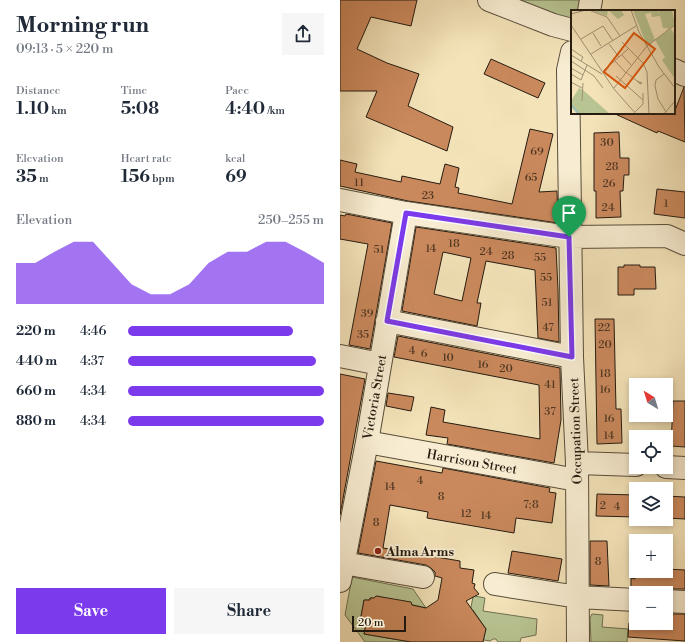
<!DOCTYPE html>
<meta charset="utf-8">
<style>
body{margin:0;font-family:"Libre Bodoni",serif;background:#f6f6f7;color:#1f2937;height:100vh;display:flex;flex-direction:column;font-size:15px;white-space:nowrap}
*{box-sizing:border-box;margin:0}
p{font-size:13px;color:#747a83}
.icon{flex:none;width:22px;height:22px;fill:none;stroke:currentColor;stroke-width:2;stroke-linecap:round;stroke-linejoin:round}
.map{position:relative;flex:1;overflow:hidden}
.sheet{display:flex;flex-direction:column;background:#fff;width:340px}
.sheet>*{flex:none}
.needle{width:26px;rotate:322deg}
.buttons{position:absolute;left:289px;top:378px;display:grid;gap:8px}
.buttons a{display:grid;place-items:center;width:44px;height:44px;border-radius:0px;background:#fff;box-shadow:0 2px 6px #0003;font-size:20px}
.scale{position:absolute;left:12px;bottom:10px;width:54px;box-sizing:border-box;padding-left:4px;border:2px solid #241b10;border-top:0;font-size:11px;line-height:14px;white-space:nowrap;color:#241b10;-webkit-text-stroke:3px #f8edd2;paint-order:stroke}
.pin{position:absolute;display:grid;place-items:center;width:34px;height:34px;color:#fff;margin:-41px -17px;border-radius:50% 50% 50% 0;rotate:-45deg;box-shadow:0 0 4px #0007}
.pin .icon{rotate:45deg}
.round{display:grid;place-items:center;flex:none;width:42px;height:42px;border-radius:0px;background:#f6f6f7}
.head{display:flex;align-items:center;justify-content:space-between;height:68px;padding:0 16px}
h1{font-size:22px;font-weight:800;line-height:30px}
.stats{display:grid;grid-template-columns:repeat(3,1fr);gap:6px;height:68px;padding:4px 16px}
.stats div{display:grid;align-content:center}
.stats b{font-size:17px;font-weight:800}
.stats small{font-size:11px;font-weight:400}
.stats p{font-size:11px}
.chart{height:112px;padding:8px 16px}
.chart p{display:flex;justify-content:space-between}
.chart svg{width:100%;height:72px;margin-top:4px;fill:#7c3aed;opacity:.7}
.button{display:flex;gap:8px;margin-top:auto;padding:8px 16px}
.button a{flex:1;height:46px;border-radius:0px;background:#7c3aed;color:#fff;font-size:16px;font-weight:800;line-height:46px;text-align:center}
.button a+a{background:#f6f6f7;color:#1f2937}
ul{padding:0 16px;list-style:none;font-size:13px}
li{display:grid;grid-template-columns:64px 48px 1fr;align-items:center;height:30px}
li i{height:10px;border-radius:5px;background:#7c3aed}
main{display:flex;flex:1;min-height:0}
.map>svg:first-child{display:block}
.green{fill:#b8c492;stroke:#6e7051}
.building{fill:#ca895d;stroke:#241b10;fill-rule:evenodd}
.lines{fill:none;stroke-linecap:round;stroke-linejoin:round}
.minor-casing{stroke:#584d3a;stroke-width:24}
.minor{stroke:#f8edd2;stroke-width:22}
.route-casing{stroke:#fff;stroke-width:8}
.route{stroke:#7c3aed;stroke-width:5}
.poi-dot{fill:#8f2418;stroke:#f8edd2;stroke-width:1.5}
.labels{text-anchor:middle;stroke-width:3.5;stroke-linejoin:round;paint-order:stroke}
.number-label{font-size:11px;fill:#4e3623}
.street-label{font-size:13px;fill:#241b10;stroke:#f8edd2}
.poi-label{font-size:13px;font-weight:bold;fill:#241b10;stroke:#f8edd2;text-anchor:start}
.inset-river{fill:none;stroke:#9dbdb5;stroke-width:2}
.inset-road{fill:none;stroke:#a19375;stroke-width:1}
.view{fill:#de560c;fill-opacity:0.15;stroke:#de560c;stroke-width:2}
.inset-edge{fill:none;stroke:#241b10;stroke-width:2}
</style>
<main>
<section class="sheet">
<div class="head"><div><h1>Morning run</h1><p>09:13 · 5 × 220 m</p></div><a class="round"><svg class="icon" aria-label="share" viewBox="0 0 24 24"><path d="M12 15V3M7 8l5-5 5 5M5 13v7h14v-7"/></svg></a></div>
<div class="stats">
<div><p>Distance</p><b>1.10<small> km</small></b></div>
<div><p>Time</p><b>5:08</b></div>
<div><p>Pace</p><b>4:40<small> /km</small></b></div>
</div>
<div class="stats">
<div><p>Elevation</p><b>35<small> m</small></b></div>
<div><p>Heart rate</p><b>156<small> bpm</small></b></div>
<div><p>kcal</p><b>69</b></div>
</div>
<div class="chart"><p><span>Elevation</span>250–255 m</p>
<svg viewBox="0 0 160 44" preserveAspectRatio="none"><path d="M0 44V19L10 19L20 12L30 6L40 6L50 19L60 32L70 38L80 38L90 32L100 19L110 12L120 12L130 6L140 6L150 12L160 19V44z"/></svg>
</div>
<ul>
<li><b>220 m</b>4:46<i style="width:84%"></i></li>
<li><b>440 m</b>4:37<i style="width:96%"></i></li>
<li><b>660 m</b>4:34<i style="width:100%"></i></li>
<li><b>880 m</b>4:34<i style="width:100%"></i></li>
</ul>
<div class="button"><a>Save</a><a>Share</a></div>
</section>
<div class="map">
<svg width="345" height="642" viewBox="0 0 345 642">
<rect width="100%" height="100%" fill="#f4e3b9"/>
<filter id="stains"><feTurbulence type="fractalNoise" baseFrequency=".005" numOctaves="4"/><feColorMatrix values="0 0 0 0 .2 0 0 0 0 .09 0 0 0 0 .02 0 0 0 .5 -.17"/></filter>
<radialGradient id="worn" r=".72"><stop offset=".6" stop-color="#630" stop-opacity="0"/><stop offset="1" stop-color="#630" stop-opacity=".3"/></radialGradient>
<!-- green -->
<path class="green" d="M178,0H245L242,11H232V24Z
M12,577L73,589L86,608L36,596L34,598H30V600H24L20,621L26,623L24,634L71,642H25L5,615Z
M135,596L145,598L143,611L197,619L196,635L181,638L180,642H158L156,639H153L150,641L138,639L146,629L133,610L130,612L133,597Z
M252,614L263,615L262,627L288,629L287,642H251L250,618Z"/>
<!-- building -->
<path class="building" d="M0,0H77L71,26L31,17L17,49L47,63L79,74L68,106L113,127L107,151L26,117L37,91H0Z
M151,59L205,83L198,98L144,74Z
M344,87L345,142L318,131L317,133L273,113H334Z
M190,129L213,134L199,192L217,191L218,223L68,201L0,186V160L17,164L15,172L61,182L62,176L100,184L105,164L119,168L115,187L119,188L118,193L172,204Z
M279,132L280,158H289V175H284L283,191H280L281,217L256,218V191H254V133Z
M317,189L345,192V218L314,214Z
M6,214L52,223L30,349L9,345L28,244L0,239V215L5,216Z
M76,227L216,248L218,289L219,342L198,338L195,270L146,261L137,303H141L137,326L62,311ZM103,252L131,258L122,301L94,294Z
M284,265H300V267H315L316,289H294V295H278V267H284Z
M255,319H274L276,409H281L282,443L257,444Z
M58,336L220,368L221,420L214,463L107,444L108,438L86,435L91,407L105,410L103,422L200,439L199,385L54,357Z
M0,374L25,379L0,515Z
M48,393L74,397L71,411L46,406Z
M333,401H345V447L331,446Z
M36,461L102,473L103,468L210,488L209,492L216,493L212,523L176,518L174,533L87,518L88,512L50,505L43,548L120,561V568L134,570L132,583L135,584L134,588L139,594L126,601L146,629L143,642H71L24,634L26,623L20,622L24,600H30V598H34L36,596L71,602L72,605L86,608L98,600L102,578L95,576V572L91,568L86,565L18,553Z
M257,494L296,495V517L256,516Z
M326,496L345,497V519L326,518Z
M250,541H267L269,586L250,585Z
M172,551L222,559L218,581L168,573Z
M326,569L345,570V589H326L321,590L317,593H306L302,589L297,588L291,587V578L295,579V571H326Z
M326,614H345V641L288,637L289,623H326Z"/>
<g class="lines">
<!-- minor casing -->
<g class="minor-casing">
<path id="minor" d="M149,0L213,25L232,30
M249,11L251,0
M232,52L228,70L232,357L237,463L238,642
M334,70L345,75
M0,200L66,213L229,237L327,236L345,244
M47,321L232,357
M0,356L40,364
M27,442L237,480
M237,463L296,465
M326,467L345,468
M3,563L83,577
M0,581L27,442L66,213
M155,584L238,597L296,600
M326,601L345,602"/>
</g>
<!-- minor -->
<use href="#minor" class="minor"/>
</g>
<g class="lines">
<!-- route casing -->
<g class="route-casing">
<path id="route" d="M66,213L229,237L232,357L47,321Z"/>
</g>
<!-- route -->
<use href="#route" class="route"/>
</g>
<!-- markers -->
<circle class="poi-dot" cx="38" cy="551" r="4"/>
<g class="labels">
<!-- number labels -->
<g class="number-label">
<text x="267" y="146">30</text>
<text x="197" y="155">69</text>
<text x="272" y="170">28</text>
<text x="191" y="181">65</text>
<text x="19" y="186">11</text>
<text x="269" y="187">26</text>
<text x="88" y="199">23</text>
<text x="326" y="207">1</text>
<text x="268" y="211">24</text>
<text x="114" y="247">18</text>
<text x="91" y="252">14</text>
<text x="39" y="253">51</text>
<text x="146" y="255">24</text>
<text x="168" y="259">28</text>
<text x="200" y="261">55</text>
<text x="206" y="281">55</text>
<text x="207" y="306">51</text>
<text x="27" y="317">39</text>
<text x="208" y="331">47</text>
<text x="264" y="331">22</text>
<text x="23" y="338">35</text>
<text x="265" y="348">20</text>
<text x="72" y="354">4</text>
<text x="84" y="357">6</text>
<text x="108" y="361">10</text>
<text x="143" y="368">16</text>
<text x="166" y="372">20</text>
<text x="265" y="377">18</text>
<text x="210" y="388">41</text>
<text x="265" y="393">16</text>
<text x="210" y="415">37</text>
<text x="269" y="422">16</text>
<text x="269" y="439">14</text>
<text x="80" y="484">4</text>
<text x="50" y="490">14</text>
<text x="101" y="500">8</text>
<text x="191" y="508">7;8</text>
<text x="263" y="509">2</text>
<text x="277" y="510">4</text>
<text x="126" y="517">12</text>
<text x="146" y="519">14</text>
<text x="36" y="526">8</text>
<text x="258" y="565">8</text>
</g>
<!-- street labels -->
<g class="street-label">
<text transform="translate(34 397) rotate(-80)" y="5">Victoria Street</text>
<text transform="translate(235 431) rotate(-92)" y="5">Occupation Street</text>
<text transform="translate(132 461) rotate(10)" y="5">Harrison Street</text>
</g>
<!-- poi labels -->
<g class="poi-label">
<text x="46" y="556">Alma Arms</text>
</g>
</g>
<!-- overview -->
<g transform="translate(231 10)">
<rect width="104" height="104" fill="#f4e3b9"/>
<path d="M20,0H50L53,5L47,9L37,0L36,6ZM62,0H101L104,15L94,21L97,18H92L89,6L81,7L80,3L87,1L88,4V1L74,4L84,30L76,36ZM100,19L104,25V69L91,50L94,47L84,30ZM8,78L12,80L39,104H7L0,96V91Z" fill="#b8c492"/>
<path class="inset-river" d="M0,95L8,104"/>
<path class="inset-road" d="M18,0L36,7L49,26M60,0L68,22L88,57L104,78M0,4L15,0M0,15L43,79L65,104M22,23L30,36M10,29L32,16L42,31M51,32L72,53L76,62L78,104M38,34L48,47M76,36L104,15M0,39L12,47L10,51M20,44L65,16M0,45L31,64M51,45L60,55M0,51L23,66L32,78M44,51L55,63M0,58L12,65M32,61L57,39M55,62L66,71L69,74L71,73L66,71M0,64L10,70L16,55M93,64L85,70L84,76L87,89L95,102M45,66L72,90M0,72L11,78M43,78L76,36M11,91L12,73M64,102L72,94V83M93,104L104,91"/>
<path class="view" d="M63,23L84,39L54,78L33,62Z"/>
<rect width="104" height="104" class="inset-edge"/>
</g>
<rect width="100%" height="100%" filter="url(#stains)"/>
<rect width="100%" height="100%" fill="url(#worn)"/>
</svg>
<div class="buttons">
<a><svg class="needle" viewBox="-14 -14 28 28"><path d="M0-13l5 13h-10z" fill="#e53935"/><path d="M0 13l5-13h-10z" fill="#747a83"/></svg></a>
<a><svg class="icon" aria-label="locate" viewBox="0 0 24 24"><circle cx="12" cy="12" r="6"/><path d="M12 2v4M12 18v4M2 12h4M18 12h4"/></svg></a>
<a><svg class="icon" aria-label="layers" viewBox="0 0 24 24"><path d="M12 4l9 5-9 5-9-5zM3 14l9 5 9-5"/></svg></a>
<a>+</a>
<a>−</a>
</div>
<div class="scale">20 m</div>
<div class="pin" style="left:229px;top:237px;background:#1e9e55"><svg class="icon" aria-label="arrive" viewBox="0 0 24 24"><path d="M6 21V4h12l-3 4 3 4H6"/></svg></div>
</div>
</main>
